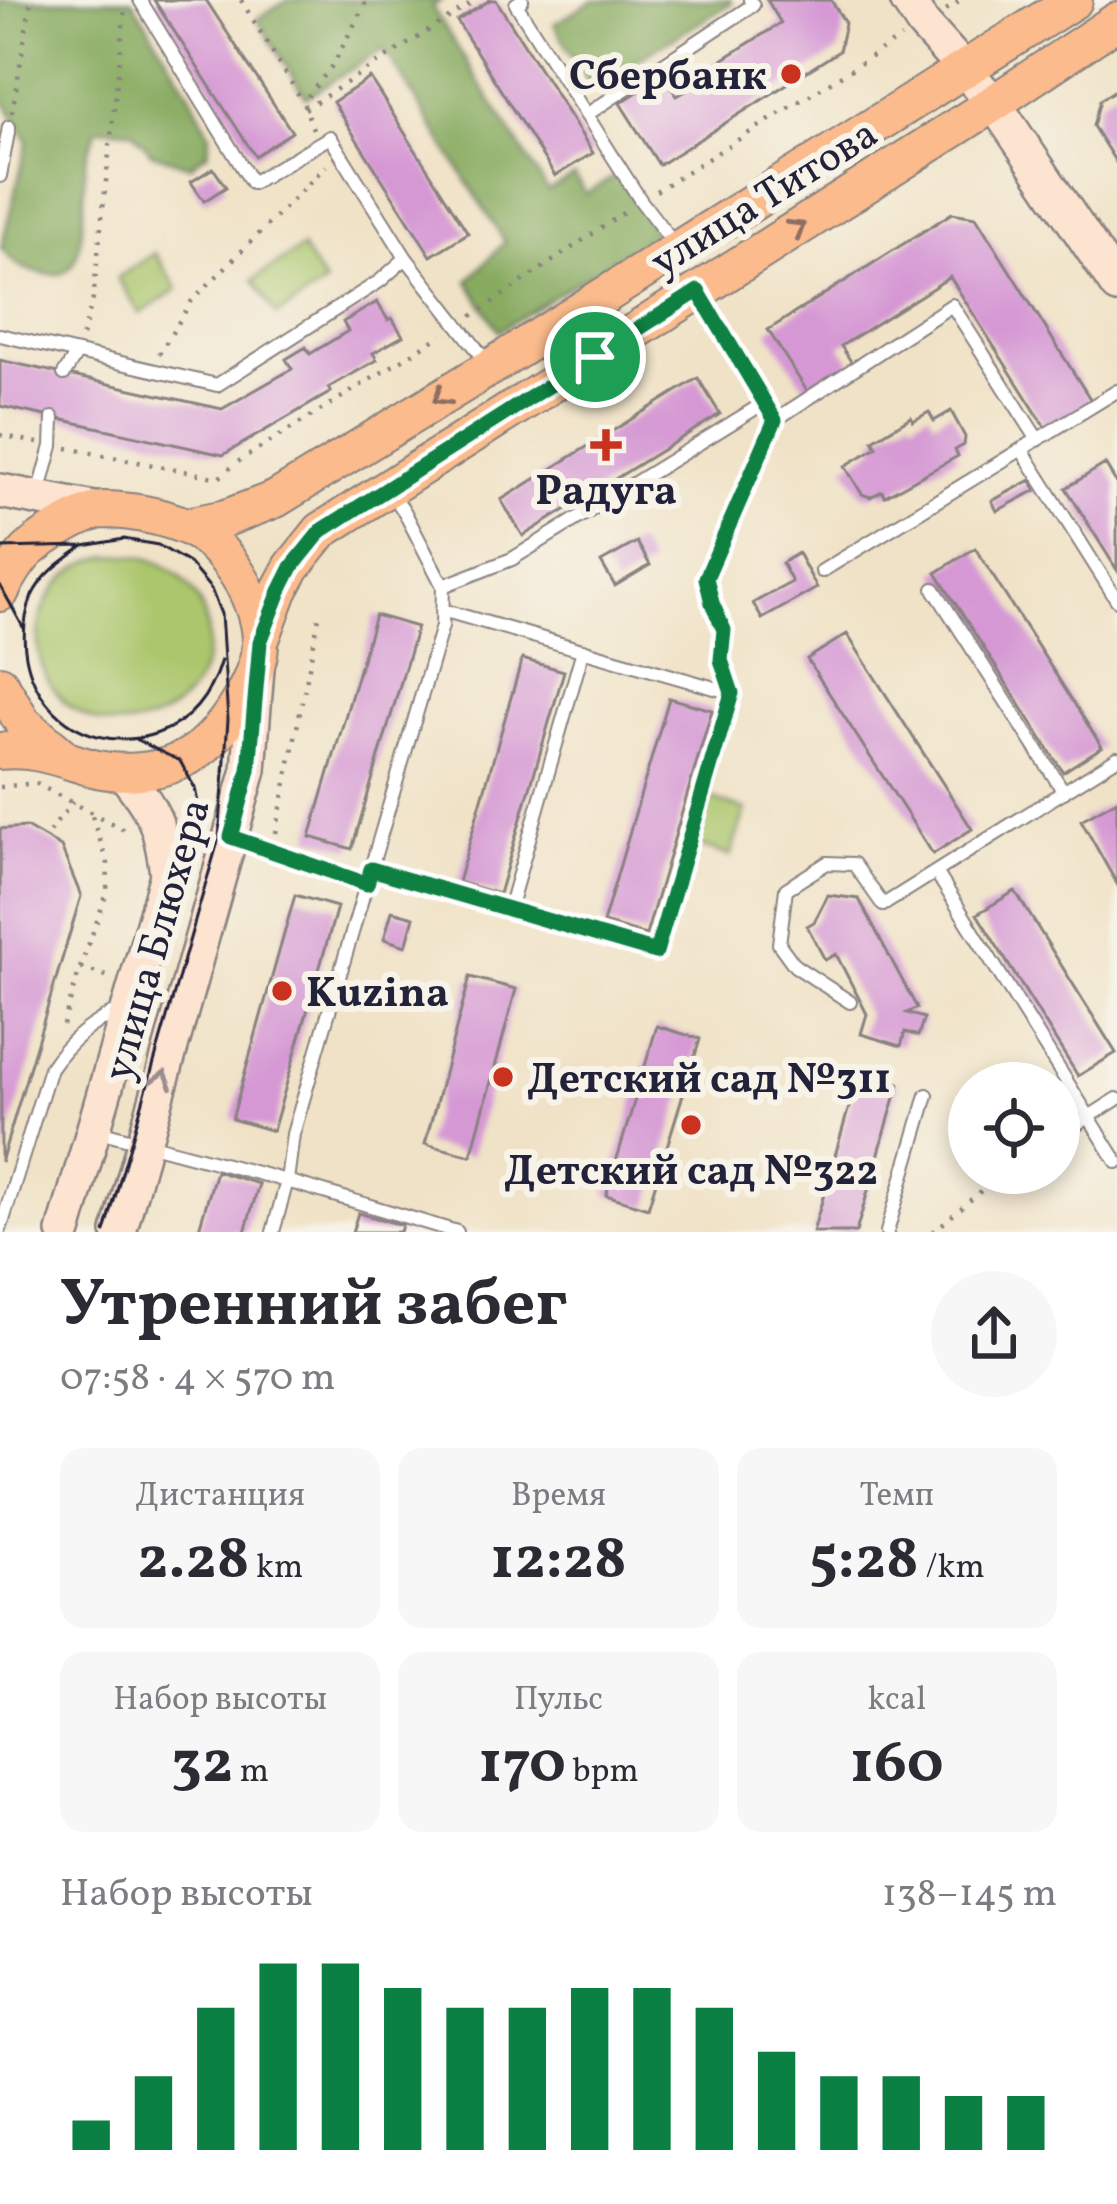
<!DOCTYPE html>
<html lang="ru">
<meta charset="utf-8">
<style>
body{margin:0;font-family:Vollkorn,serif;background:#f7f7f7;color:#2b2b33;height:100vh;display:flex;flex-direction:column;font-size:45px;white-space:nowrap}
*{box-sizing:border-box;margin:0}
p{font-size:39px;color:#7c7c81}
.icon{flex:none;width:66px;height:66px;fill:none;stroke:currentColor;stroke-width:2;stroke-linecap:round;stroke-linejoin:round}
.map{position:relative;height:1232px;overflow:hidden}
.panel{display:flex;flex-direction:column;background:#fff;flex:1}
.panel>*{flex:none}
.fabs{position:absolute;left:948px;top:1062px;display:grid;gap:24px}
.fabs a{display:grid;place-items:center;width:132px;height:132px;border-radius:50%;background:#fff;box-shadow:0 6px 18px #0003;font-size:60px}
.pin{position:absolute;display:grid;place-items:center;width:102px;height:102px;color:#fff;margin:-51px;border:6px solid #fff;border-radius:50%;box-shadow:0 3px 12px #0007}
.round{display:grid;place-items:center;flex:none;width:126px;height:126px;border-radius:63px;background:#f7f7f7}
.head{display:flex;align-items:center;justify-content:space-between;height:204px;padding:0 60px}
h1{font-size:66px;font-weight:700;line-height:90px}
.stats{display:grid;grid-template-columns:repeat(3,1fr);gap:18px;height:204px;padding:12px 60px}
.stats div{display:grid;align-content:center;border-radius:24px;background:#f7f7f7;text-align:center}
.stats b{font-size:60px;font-weight:700}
.stats small{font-size:33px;font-weight:400}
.stats p{font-size:33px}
.chart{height:336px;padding:24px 60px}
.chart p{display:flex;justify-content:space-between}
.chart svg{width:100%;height:216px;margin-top:12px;stroke:#0b8043;stroke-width:6}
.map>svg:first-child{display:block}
.green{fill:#abc66c;stroke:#667454;stroke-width:3}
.forest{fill:#88ab60;stroke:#55664e;stroke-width:3}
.building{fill:#d598d4}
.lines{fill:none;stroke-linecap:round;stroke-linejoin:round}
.lane-casing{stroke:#898280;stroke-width:16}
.secondary-casing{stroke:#898280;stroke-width:38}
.primary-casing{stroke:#898280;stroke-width:40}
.path{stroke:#898280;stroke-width:4.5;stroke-dasharray:3 9;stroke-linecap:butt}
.lane{stroke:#fff;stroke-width:12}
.secondary{stroke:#fde4d1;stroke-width:33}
.primary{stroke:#fbbb8c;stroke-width:36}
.tram{stroke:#22223b;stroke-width:3}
.oneway{stroke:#8e6e64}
.oneway2{stroke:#9a8d8e}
.route-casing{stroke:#fff;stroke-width:24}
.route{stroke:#0b8043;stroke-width:15}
.poi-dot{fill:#c8321e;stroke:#f7f3e8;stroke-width:4.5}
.labels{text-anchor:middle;stroke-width:12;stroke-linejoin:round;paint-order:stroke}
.poi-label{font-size:42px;font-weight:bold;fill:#22223b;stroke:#f7f3e8}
.street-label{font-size:42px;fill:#22223b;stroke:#f7f3e8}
</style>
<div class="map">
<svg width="1117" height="1232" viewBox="0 0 1117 1232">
<rect width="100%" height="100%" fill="#f7f3e8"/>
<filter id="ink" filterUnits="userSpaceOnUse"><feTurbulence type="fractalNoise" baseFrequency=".00833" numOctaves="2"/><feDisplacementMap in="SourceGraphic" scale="24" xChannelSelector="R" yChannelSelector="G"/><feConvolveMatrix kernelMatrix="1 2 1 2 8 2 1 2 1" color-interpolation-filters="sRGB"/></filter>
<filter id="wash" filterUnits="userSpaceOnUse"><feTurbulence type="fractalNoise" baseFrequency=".004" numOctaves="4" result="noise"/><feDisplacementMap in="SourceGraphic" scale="48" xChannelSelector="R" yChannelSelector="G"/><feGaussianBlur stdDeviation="2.7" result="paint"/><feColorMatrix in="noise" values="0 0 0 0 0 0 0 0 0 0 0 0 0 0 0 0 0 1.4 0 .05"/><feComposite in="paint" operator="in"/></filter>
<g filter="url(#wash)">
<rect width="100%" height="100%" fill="#f0e2c6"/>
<!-- green -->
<path class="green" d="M302,248L325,284L277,316L253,280Z
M155,253L178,289L140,314L117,278Z
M38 640a85 85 0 1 1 170 0a85 85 0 1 1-170 0Z
M710,798L746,810L730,856L694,844Z"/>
<!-- forest -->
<path class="forest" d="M0,0H132L189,92L210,134L208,152L190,166L151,153L132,130L98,128C93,140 86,152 85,165C84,187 85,255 69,269C60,276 52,275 41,273C22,270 14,263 1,248L28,141L0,94Z
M288,0H442L432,7L548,191L574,176L586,194L618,174L655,233L499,331L468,281L505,242L384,49L306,97L257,19Z
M594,0H730L732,3L591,87L554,24Z"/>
<g id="blocks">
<!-- building -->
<path class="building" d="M154,0H206L292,132L255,156Z
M490,0H496L593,153L555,176L457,21Z
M767,0H831L845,23L839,51L659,165L620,103L663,76L677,96L686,91L682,85L781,23Z
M370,78L468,233L431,256L333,102Z
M1117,89V164L1093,126L1100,100Z
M213,168L226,187L204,201L191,182Z
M952,213L976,217L1092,402L1047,430L950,277L841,346L852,363L807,391L768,330Z
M377,302L388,320L392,318L403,336L373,353L377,360L328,388L331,392L223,455L0,406V360L222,409L292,369L286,359L306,347L310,354L348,331L343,322Z
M698,378L720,414L523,536L501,500Z
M951,411L965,437L964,445L955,450L958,456L885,496L882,491L870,497L862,494L845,466L877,447L873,440L911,417L913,421L929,412L934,421Z
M1105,464L1117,484V570L1066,488Z
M1031,480L1036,490L997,511L992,501Z
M637,542L650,565L615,586L601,562Z
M975,548L1102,747L1063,772L936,573Z
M798,553L817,588L762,619L753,603L792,582L782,563Z
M375,615L417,627L352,849L310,837Z
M847,634L972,829L933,854L807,659Z
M522,659L564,671L499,894L458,882Z
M669,698L712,710L646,935L603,923Z
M1117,800V884L1081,820Z
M26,827L61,847L81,896L1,1162L0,829Z
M1015,891L1116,1053L1078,1076L977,914Z
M295,895L337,907L273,1131L232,1119Z
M828,895L859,899L917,1008L907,1013L924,1018L918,1036L905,1032L901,1046L861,1034L867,1014L836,954L825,960L807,926L814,922Z
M392,911L414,917L406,946L384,939Z
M470,977L516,989L471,1156L425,1144Z
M657,1026L700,1039L648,1208L606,1195Z
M859,1072L899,1084L856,1232H813Z
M216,1171L259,1184L245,1232H198Z
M358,1213L402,1225L400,1232H352Z"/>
</g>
</g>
<g filter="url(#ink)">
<use href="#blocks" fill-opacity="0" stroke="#898280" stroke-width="3"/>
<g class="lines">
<!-- lane casing -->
<g class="lane-casing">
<path id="lane" d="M140,0L252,183L330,137L406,258L490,366
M522,0L516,4L641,201L674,244
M586,115L753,5L750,0
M0,176L9,127
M701,297L775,420L952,305L1038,440
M0,335L217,385L380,281L406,258
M64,374L77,353
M1022,450L1117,600
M38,498L52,446L53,418
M822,571L1117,391
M443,586L512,559L764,403
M934,589L1064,792
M232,838L367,884
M371,869L656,952L732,693L442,610
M936,872L1117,1162
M509,909L583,650
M850,1002L795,966L779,944L786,889L827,863L854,864L883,905L1117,758
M95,1130L287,1181L457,1232
M1059,1136L1117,1099
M0,1230L50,1068C69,1040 91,1023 122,1009
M273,1232L287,1181L293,1134L442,626L443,586L404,511L390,491
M887,1232L927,1095"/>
</g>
<!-- secondary casing -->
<g class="secondary-casing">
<path id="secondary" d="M907,0L923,24L994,103L1117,286
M0,491L99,510
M64,1232L167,875C161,824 154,811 122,771
M119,1232L249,770L257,668"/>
</g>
<!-- primary casing -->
<g class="primary-casing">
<path id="primary" d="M187,526L226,518L276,499L491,367L1074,0
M0,593C7,579 19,558 31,548C44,536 87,511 103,510C128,510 162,516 185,526C225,542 261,601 260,644C259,666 249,686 238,704C224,727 205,750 180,761C154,773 117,775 89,767C59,758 32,747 0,751
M260,642L279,591L292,567L321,531L994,103L1117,21
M0,684L23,723L61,755"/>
</g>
<!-- path -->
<path class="path" d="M241,0L303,102
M946,10L961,0
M305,109L477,0
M12,113L31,0
M313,129L303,102L333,65L367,0
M656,191L901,38
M472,316L626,211
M82,336L93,299L125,9
M159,354L191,302L326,166
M0,435L38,443
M67,448L219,478L236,463L442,335
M726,676C719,654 727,643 723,626C719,610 710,595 706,578L768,435
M0,787L35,783L124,830L130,835
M49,832L73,802
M276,833L320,612
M80,968L107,893L108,864L91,813
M63,1025L80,968L110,977
M933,1232L1002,1173"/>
<!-- lane -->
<use href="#lane" class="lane"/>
<!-- secondary -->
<use href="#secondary" class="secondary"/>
<!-- primary -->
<use href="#primary" class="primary"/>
<!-- tram -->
<path class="tram" d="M84,546C64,560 43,573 32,596C0,680 72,763 158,733C192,721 211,694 221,660
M0,548L84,546L124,539L158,545L189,563L211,589L221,614L228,720L219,838L105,1232
M0,585L23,627
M137,740L180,761L195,788L205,836L200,857"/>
</g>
<!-- one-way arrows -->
<defs><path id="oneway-chevron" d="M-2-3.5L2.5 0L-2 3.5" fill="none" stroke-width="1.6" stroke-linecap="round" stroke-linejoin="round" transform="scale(3)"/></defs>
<g class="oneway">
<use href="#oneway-chevron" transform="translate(797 228) rotate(-32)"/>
<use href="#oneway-chevron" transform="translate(441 397) rotate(148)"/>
</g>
<use class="oneway2" href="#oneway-chevron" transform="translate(163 1079) rotate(-74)"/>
</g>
<g class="lines" filter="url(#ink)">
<!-- route casing -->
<g class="route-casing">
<path id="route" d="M698,291L775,420L706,578L712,603L724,630L721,660L732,693L656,952L371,869L367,884L231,837L249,770L260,642L280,591L292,567L321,531Z"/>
</g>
<!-- route -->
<use href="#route" class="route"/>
</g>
<!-- markers -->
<g class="poi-dot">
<circle cx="791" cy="74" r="12"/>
<path d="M600 427h12v12h12v12h-12v12h-12v-12h-12v-12h12z"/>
<circle cx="282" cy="991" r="12"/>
<circle cx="503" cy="1077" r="12"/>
<circle cx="691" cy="1125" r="12"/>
</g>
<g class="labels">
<!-- poi labels -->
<g class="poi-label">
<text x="767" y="89" text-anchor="end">Сбербанк</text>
<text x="606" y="504">Радуга</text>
<text x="306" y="1006" text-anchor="start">Kuzina</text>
<text x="527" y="1092" text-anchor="start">Детский сад №311</text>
<text x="691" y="1184">Детский сад №322</text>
</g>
<!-- street labels -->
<g class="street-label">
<text transform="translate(763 196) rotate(-32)" y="15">улица Титова</text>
<text transform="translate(155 939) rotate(-74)" y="15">улица Блюхера</text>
</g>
</g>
</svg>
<div class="fabs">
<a><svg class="icon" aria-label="locate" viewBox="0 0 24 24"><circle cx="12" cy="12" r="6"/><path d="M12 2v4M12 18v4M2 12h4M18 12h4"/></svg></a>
</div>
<div class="pin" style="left:595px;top:357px;background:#1e9e55"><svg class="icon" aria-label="arrive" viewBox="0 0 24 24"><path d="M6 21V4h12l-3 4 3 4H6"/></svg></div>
</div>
<section class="panel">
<div class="head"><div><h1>Утренний забег</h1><p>07:58 · 4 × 570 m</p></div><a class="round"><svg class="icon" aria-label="share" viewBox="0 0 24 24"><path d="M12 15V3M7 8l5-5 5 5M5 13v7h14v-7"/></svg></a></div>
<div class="stats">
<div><p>Дистанция</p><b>2.28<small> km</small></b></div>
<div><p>Время</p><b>12:28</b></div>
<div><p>Темп</p><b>5:28<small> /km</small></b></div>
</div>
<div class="stats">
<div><p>Набор высоты</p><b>32<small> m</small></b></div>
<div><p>Пульс</p><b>170<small> bpm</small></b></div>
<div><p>kcal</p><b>160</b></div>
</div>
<div class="chart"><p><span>Набор высоты</span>138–145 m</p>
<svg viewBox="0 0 160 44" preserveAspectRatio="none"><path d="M5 44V38M15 44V29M25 44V15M35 44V6M45 44V6M55 44V11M65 44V15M75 44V15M85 44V11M95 44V11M105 44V15M115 44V24M125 44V29M135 44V29M145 44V33M155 44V33"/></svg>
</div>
</section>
